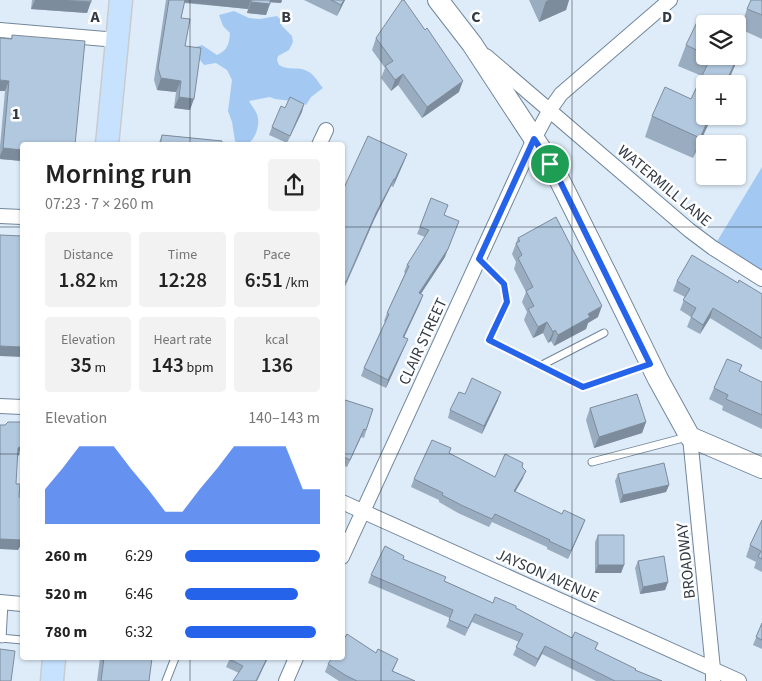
<!DOCTYPE html>
<meta charset="utf-8">
<style>
body{margin:0;font-family:"Source Sans 3",sans-serif;background:#f2f2f2;color:#222;height:100vh;display:flex;flex-direction:column;font-size:19px;white-space:nowrap}
*{box-sizing:border-box;margin:0}
p{font-size:16px;color:#767676}
.icon{flex:none;width:28px;height:28px;fill:none;stroke:currentColor;stroke-width:2;stroke-linecap:round;stroke-linejoin:round}
.map{position:relative;flex:1;overflow:hidden}
.panel{position:absolute;left:20px;top:142px;width:325px;height:518px;display:flex;flex-direction:column;background:#fff;border-radius:5px;box-shadow:0 1px 4px #0004}
.panel>*{flex:none}
.controls{position:absolute;left:696px;top:15px;display:grid;gap:10px}
.controls a{display:grid;place-items:center;width:50px;height:50px;border-radius:5px;background:#fff;box-shadow:0 1px 4px #0004;font-size:25px}
.pin{position:absolute;display:grid;place-items:center;width:42px;height:42px;color:#fff;margin:-21px;border:2px solid #fff;border-radius:50%;box-shadow:0 1px 5px #0007}
.round{display:grid;place-items:center;flex:none;width:52px;height:52px;border-radius:5px;background:#f2f2f2}
.overview{display:flex;align-items:center;justify-content:space-between;height:85px;padding:0 25px}
h1{font-size:28px;font-weight:600;line-height:38px}
.metrics{display:grid;grid-template-columns:repeat(3,1fr);gap:8px;height:85px;padding:5px 25px}
.metrics div{display:grid;align-content:center;border-radius:5px;background:#f2f2f2;text-align:center}
.metrics b{font-size:21px;font-weight:600}
.metrics small{font-size:14px;font-weight:400}
.metrics p{font-size:14px}
.chart{height:140px;padding:10px 25px}
.chart p{display:flex;justify-content:space-between}
.chart svg{width:100%;height:90px;margin-top:5px;fill:#2563eb;opacity:.7}
ul{padding:0 25px;list-style:none;font-size:16px}
li{display:grid;grid-template-columns:80px 60px 1fr;align-items:center;height:38px}
li i{height:12px;border-radius:6px;background:#2563eb}
.map>svg:first-child{display:block}
.green{fill:#a3c9f2}
.lines{fill:none;stroke-linecap:round;stroke-linejoin:round}
.service-casing{stroke:#72879c;stroke-width:9}
.minor-casing{stroke:#72879c;stroke-width:16}
.secondary-casing{stroke:#72879c;stroke-width:22}
.primary-casing{stroke:#c9ccce;stroke-width:25}
.service{stroke:#fff;stroke-width:7}
.minor{stroke:#fff;stroke-width:14}
.secondary{stroke:#fff;stroke-width:20}
.primary{stroke:#c6e2ff;stroke-width:22}
.wall{fill:#99acc0}
.shaded-wall{fill:#7d8c9c}
.building{fill:#b2c8df;stroke:#7d8c9c}
.route-casing{stroke:#fff;stroke-width:10}
.route{stroke:#2563eb;stroke-width:6}
.grid{fill:none;stroke:#313a44;stroke-width:1;stroke-opacity:0.55}
.labels{text-anchor:middle;stroke-width:5;stroke-linejoin:round;paint-order:stroke}
.street-label{font-size:16px;fill:#313a44;stroke:#fff}
.grid-label{font-size:16px;text-anchor:middle;font-weight:bold;fill:#313a44;stroke:#fff;stroke-width:5;stroke-linejoin:round;paint-order:stroke}
</style>
<div class="map">
<svg width="762" height="681" viewBox="0 0 762 681">
<rect width="100%" height="100%" fill="#deecfa"/>
<!-- green -->
<path class="green" d="M234,11L249,18L260,19L277,16L281,20L282,26L292,36L293,42L289,50L278,56L277,60L279,65C288,71 298,66 307,71C314,74 318,82 323,88L311,97L306,105L300,102L275,99L270,97L249,101C252,107 258,112 258,119C260,131 249,154 235,141L232,122L228,111L232,80L227,70L216,63L204,65L193,51L196,47L202,45L217,55C228,50 229,44 230,33L223,26L219,15Z
M762,167V279L713,248Z"/>
<g class="lines">
<!-- service casing -->
<g class="service-casing">
<path id="service" d="M479,259L504,284L507,302L489,340L583,387L650,364
M540,366L604,333
M592,462L687,437
M0,638L22,640
M2,639L4,602
M166,681L175,658"/>
</g>
<!-- minor casing -->
<g class="minor-casing">
<path id="minor" d="M0,30L117,40
M486,56L689,230L713,248L762,279
M319,145L326,130
M0,216L22,217
M0,406L22,407
M690,437L713,669V681
M342,502L739,681
M342,557L534,139L549,111L561,94L670,0
M0,602L22,604
M286,681L296,658"/>
</g>
<!-- secondary casing -->
<g class="secondary-casing">
<path id="secondary" d="M438,0L472,44L554,169L607,275L658,379L690,437L762,468"/>
</g>
<!-- primary casing -->
<g class="primary-casing">
<path id="primary" d="M107,145L121,0
M52,681L54,658"/>
</g>
<!-- service -->
<use href="#service" class="service"/>
<!-- minor -->
<use href="#minor" class="minor"/>
<!-- secondary -->
<use href="#secondary" class="secondary"/>
<!-- primary -->
<use href="#primary" class="primary"/>
</g>
<!-- wall -->
<path class="wall" d="M32,0H91L87,13L31,9Z
M166,0H282L281,3L270,2L266,15L247,13L248,9L184,3L181,18L185,46L190,110L174,108L176,92L157,90L154,80Z
M304,0H345L337,16Z
M529,0H569L566,10L539,22Z
M762,0V39L740,29L747,9Z
M705,24V56H738L737,61L705,116H712L693,158L645,137L652,116L691,99L702,76L678,66L686,45Z
M12,35L22,145V161L0,159V146L5,91L11,39Z
M376,38L459,92L422,118L398,85L391,91L381,78L385,68L372,50Z
M304,104L287,143L269,135L272,127L285,108Z
M162,135L222,141L220,145H158Z
M407,154L393,187L391,186L374,220L344,289H342V192Z
M431,198L444,215L445,257L421,294L423,295L420,303L404,337L408,339L405,346L386,388L361,376L364,368L385,322L384,321L387,313L405,273L404,272L407,265L425,237L417,234Z
M518,238L598,317L588,323L586,329L554,346L551,341L548,343L543,333L533,338L524,320L527,312L522,302L526,292L514,269L516,262L512,254Z
M677,281L738,283L762,294V350L710,318L700,334L687,327L691,317L680,310L685,297L673,291Z
M742,365L739,372L762,382V429L722,410L723,406L709,399L714,388Z
M465,394L498,400L482,434L448,418L450,410Z
M342,399L373,409L364,438L361,437L347,467L342,465Z
M590,408L646,422L642,433L594,448L586,420Z
M449,453L495,477L522,467L523,478L515,492L562,514L585,520L568,559L547,549V547L492,522L489,527L458,513L439,502V500L411,487L414,479Z
M618,474L669,485L666,492L620,503L615,481Z
M762,520V572L754,568L756,562L746,557L750,545Z
M598,535L624,565L621,573H595V542Z
M403,559L445,581L493,603L516,608L572,638L598,643L595,650L635,670L662,681H596L542,654L535,667L513,655L519,642L472,622L465,636L446,627L450,618L368,583L371,575Z
M638,561L668,582L665,590L640,594L635,568Z
M762,623V649L753,645Z
M376,653L398,659L393,671L415,681H339L325,672L328,664Z
M100,658H152L149,681H97Z
M230,658H268L239,673L226,667Z"/>
<!-- shaded-wall -->
<path class="shaded-wall" d="M35,0H58L91,2L87,13L31,9Z
M183,0H251L248,9L182,2Z
M268,0H282L281,3L267,2Z
M344,0H345L337,16L341,5Z
M549,0H569L566,10L539,22L546,1Z
M251,2L270,4L266,15L247,13Z
M745,41L737,61L727,84H725Z
M403,74L398,85L391,91L395,80Z
M161,78L181,81L176,92L157,90Z
M0,80L9,81L5,91H0Z
M463,81L459,92L422,118L427,107Z
M179,97L194,99L190,110L174,108Z
M304,104L302,112L287,143L290,136Z
M710,116H712L693,158L700,138Z
M3,148L22,150V161L0,159V156Z
M407,154L404,162L393,187L395,179Z
M394,179L391,186L374,220L344,289L376,213Z
M459,221L445,257L416,301L419,293Z
M423,295L420,303L401,344L403,337Z
M602,306L598,317L588,323L586,329L554,346L558,335L588,314Z
M713,308L710,318L700,334L703,325Z
M547,322L543,333L533,338L538,327Z
M555,330L551,341L548,343L553,332Z
M408,339L405,346L386,388L388,380Z
M0,346L22,347V357L0,356Z
M501,392L498,400L482,434L484,426Z
M646,422L642,433L594,448L599,437Z
M364,429L361,437L347,467L350,460Z
M22,440V444L18,457V448Z
M526,471L523,478L511,499L514,491Z
M669,485L666,492L620,503L623,495Z
M585,520L582,528L568,559L571,551Z
M0,539H22V543L18,550L0,549Z
M598,565H624L621,573H595Z
M668,582L665,590L640,594L643,587Z
M545,646L542,654L535,667L538,659Z
M267,658H268L257,681H256Z"/>
<!-- building -->
<path class="building" d="M58,0H91V2Z
M169,0H185L181,18L190,19L185,46L201,48L194,99L179,97L181,81L161,78L158,68Z
M252,0H270V4L251,2Z
M331,0H344L341,5Z
M402,0H404L425,30L427,28L463,81L427,107L403,74L395,80L385,66L393,61L376,38Z
M751,0H762V15L747,9Z
M698,20L707,24H705V54L686,45Z
M12,35L85,41L75,145H22V150L3,148L9,81L0,80V38L12,39Z
M738,38L745,41L725,84H705V116H710L700,138L652,116L665,87L691,99L711,57L710,56H738Z
M290,97L304,104L290,136L272,127L281,106L285,108Z
M162,135L222,141L220,145H160Z
M368,136L407,154L395,179H394L376,213L346,282L343,280L342,282V192Z
M431,198L448,205L444,215L459,221L448,249L419,293L423,295L403,337L408,339L388,380L364,368L389,314L387,313L409,266L407,265L429,230L420,227Z
M556,217L602,306L588,314L590,317L558,335L555,330L553,332L547,322L538,327L528,309L534,306L526,291L533,287L518,258L522,255L516,243L520,241L518,238Z
M0,235L22,236V347L0,346Z
M692,255L738,283L739,280L762,294V338L713,308L703,325L691,317L696,308L683,300L690,289L677,281Z
M727,359L742,365L739,371L762,382V415L726,399L728,395L714,388Z
M472,378L501,392L484,426L450,410L459,392L465,394Z
M637,394L646,422L599,437L590,408Z
M342,399L373,409L366,430L364,429L350,460L342,456Z
M8,422H21L22,424V446L18,448L16,484H20L19,497L22,498V540L0,539V425H5Z
M432,440L451,448L449,453L495,477L505,454L523,463L522,467L526,471L514,491L562,514L564,510L585,520L571,551L549,541L550,540L495,514L492,519L461,505L442,495L443,493L414,479Z
M664,463L669,485L623,495L618,474Z
M762,520V559L758,557L761,551L750,545Z
M598,535H624V565H598Z
M385,546L404,556L403,559L446,577L444,581L493,603L495,597L516,606V608L572,638L575,632L598,643L595,649L636,669L635,670L662,681H615L545,646L538,659L516,647L523,634L475,614L468,628L449,620L453,610L371,575Z
M664,556L668,582L643,587L638,561Z
M762,623V640L756,637Z
M347,634L376,653L378,649L398,659L392,671L415,681H357L345,675L328,664L332,658H342V642Z
M0,649L15,651L11,681H0Z
M104,658H152L149,681H101Z
M230,658H267L256,681H233L243,666L229,659Z"/>
<g class="lines">
<!-- route casing -->
<g class="route-casing">
<path id="route" d="M534,139L554,169L650,364L583,387L489,340L507,302L504,284L479,259Z"/>
</g>
<!-- route -->
<use href="#route" class="route"/>
</g>
<!-- grid -->
<path class="grid" d="M190,0V145M381,0V681M572,0V681M0,227H22M342,227H762M0,454H22M342,454H762M190,658V681"/>
<g class="labels">
<!-- street labels -->
<g class="street-label">
<text transform="translate(665 185) rotate(40)" y="6">WATERMILL LANE</text>
<text transform="translate(422 341) rotate(-65)" y="6">CLAIR STREET</text>
<text transform="translate(685 561) rotate(-96)" y="6">BROADWAY</text>
<text transform="translate(548 575) rotate(24)" y="6">JAYSON AVENUE</text>
</g>
</g>
<g class="grid-label">
<text x="95" y="22">A</text>
<text x="286" y="22">B</text>
<text x="476" y="22">C</text>
<text x="667" y="22">D</text>
<text x="16" y="119">1</text>
</g>
</svg>
<div class="controls">
<a><svg class="icon" aria-label="layers" viewBox="0 0 24 24"><path d="M12 4l9 5-9 5-9-5zM3 14l9 5 9-5"/></svg></a>
<a>+</a>
<a>−</a>
</div>
<div class="pin" style="left:550px;top:164px;background:#1e9e55"><svg class="icon" aria-label="arrive" viewBox="0 0 24 24"><path d="M6 21V4h12l-3 4 3 4H6"/></svg></div>
<section class="panel">
<div class="overview"><div><h1>Morning run</h1><p>07:23 · 7 × 260 m</p></div><a class="round"><svg class="icon" aria-label="share" viewBox="0 0 24 24"><path d="M12 15V3M7 8l5-5 5 5M5 13v7h14v-7"/></svg></a></div>
<div class="metrics">
<div><p>Distance</p><b>1.82<small> km</small></b></div>
<div><p>Time</p><b>12:28</b></div>
<div><p>Pace</p><b>6:51<small> /km</small></b></div>
</div>
<div class="metrics">
<div><p>Elevation</p><b>35<small> m</small></b></div>
<div><p>Heart rate</p><b>143<small> bpm</small></b></div>
<div><p>kcal</p><b>136</b></div>
</div>
<div class="chart"><p><span>Elevation</span>140–143 m</p>
<svg viewBox="0 0 160 44" preserveAspectRatio="none"><path d="M0 44V27L10 17L20 6L30 6L40 6L50 17L60 27L70 38L80 38L90 27L100 17L110 6L120 6L130 6L140 6L150 27L160 27V44z"/></svg>
</div>
<ul>
<li><b>260 m</b>6:29<i style="width:100%"></i></li>
<li><b>520 m</b>6:46<i style="width:84%"></i></li>
<li><b>780 m</b>6:32<i style="width:97%"></i></li>
</ul>
</section>
</div>
